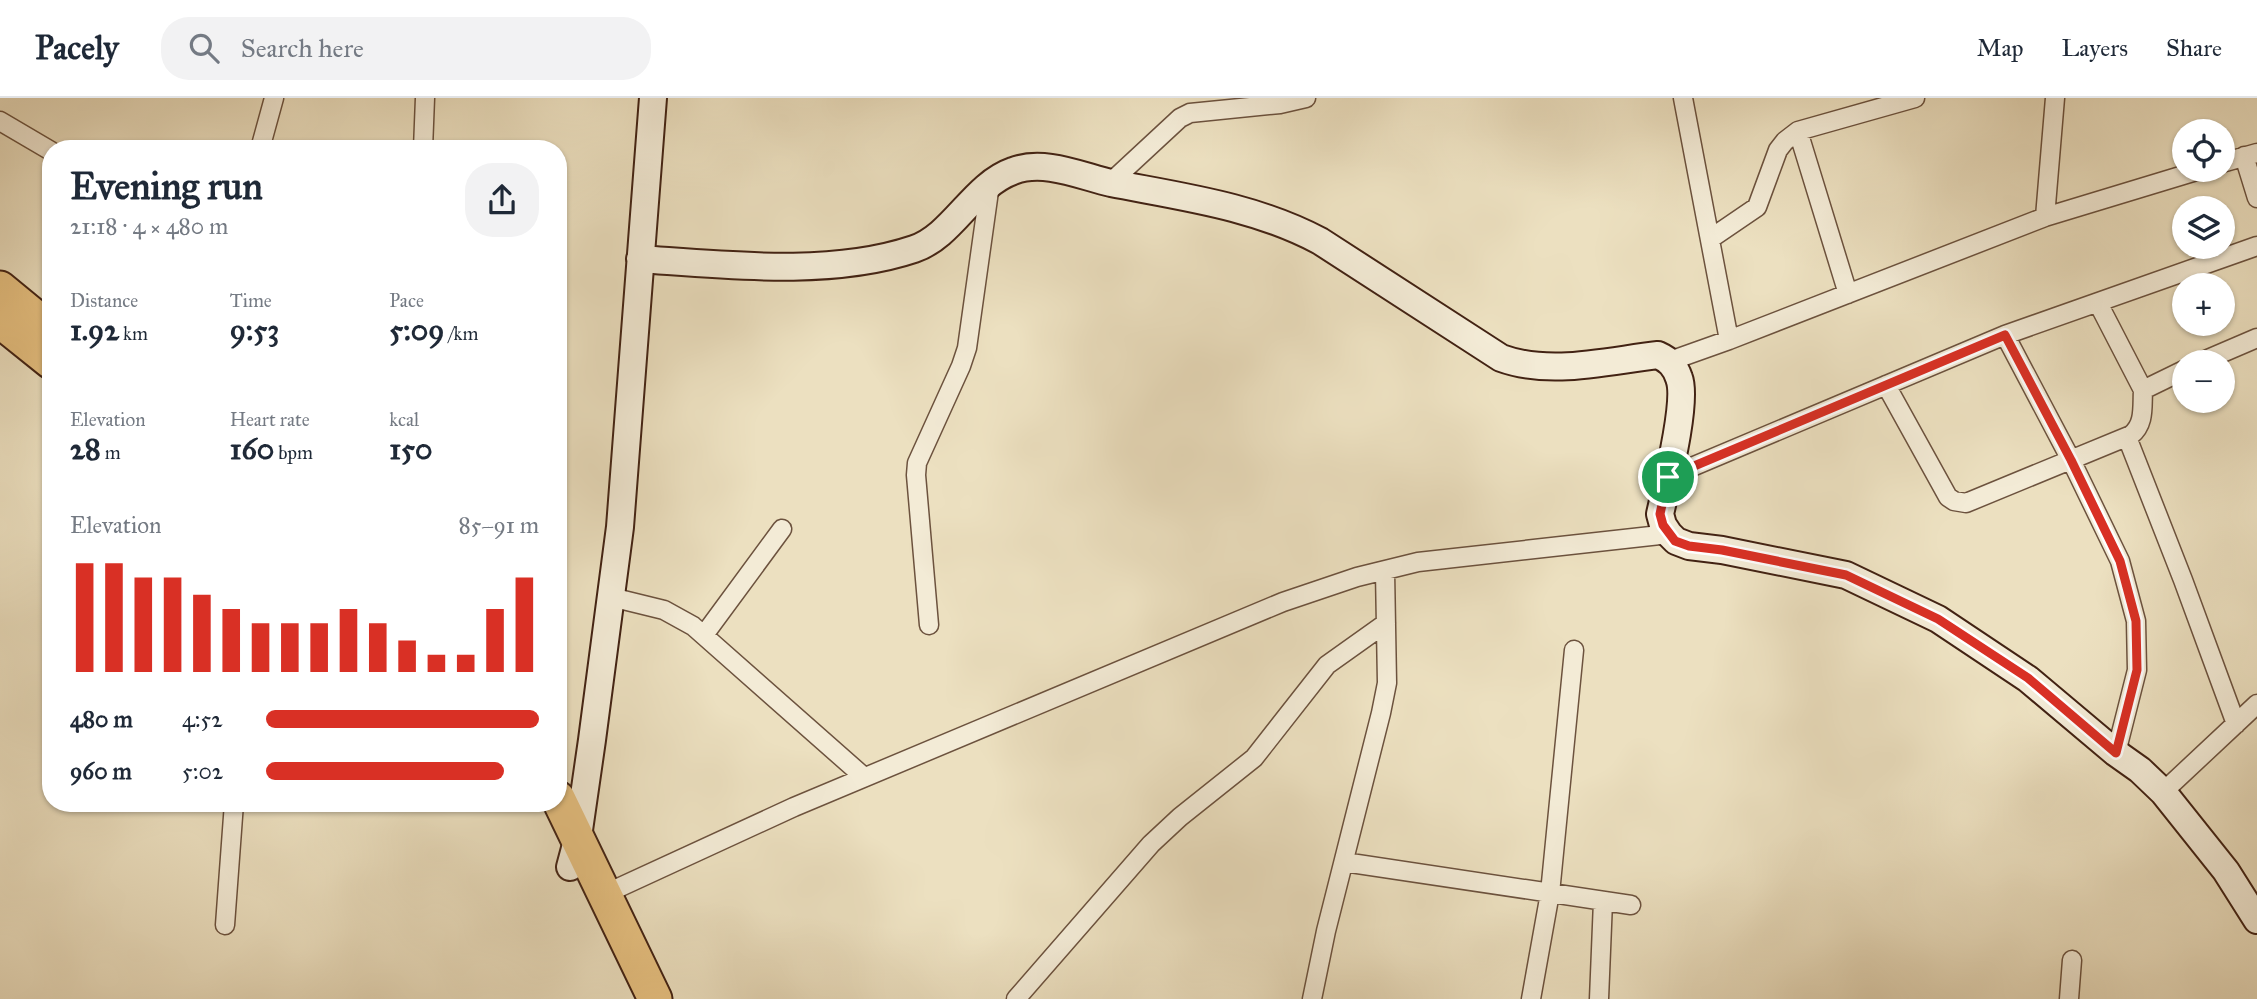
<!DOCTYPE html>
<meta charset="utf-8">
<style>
body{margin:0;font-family:"IM FELL Great Primer",serif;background:#f2f2f3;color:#1f2937;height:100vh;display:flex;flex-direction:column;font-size:26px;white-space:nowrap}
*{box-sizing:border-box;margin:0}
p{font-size:23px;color:#747a83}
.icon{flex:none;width:38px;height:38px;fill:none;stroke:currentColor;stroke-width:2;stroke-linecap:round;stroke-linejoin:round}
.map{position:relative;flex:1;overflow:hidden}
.details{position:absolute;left:42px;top:42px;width:525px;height:672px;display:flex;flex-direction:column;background:#fff;border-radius:28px;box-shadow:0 2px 5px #0004}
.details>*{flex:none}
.controls{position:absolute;left:2172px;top:21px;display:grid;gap:14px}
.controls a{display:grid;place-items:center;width:63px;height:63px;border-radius:50%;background:#fff;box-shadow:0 2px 5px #0004;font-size:35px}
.pin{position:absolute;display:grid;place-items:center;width:60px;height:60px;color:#fff;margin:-30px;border:4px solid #fff;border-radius:50%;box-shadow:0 2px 7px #0007}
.round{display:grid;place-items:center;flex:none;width:74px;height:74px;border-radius:28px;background:#f2f2f3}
.headline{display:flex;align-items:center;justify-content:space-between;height:119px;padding:0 28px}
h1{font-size:38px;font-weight:800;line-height:52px}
.figures{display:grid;grid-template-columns:repeat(3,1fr);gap:10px;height:119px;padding:7px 28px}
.figures div{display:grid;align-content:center}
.figures b{font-size:30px;font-weight:800}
.figures small{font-size:19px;font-weight:400}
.figures p{font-size:19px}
.chart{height:196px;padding:14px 28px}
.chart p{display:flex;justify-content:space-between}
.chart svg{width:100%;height:126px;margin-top:7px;stroke:#d93025;stroke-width:6}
ul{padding:0 28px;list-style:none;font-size:23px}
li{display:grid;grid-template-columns:112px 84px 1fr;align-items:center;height:52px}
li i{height:18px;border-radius:9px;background:#d93025}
header{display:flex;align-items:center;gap:42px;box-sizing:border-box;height:98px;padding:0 35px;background:#fff;border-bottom:2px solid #e0e1e3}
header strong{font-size:33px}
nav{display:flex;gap:38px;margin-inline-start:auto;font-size:24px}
.search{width:490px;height:63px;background:#f2f2f3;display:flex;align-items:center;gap:18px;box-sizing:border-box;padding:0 24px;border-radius:28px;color:#747a83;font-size:26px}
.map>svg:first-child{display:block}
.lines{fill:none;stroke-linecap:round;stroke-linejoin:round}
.street-casing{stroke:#6c523e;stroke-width:21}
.secondary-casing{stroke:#422213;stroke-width:30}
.highway-casing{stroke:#422213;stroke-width:37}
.street{stroke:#f3ebd6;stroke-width:18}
.secondary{stroke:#f3ebd6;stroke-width:26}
.highway{stroke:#e6c080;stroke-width:33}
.route-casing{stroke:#fff;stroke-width:14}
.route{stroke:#d93025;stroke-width:9}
</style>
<header>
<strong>Pacely</strong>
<div class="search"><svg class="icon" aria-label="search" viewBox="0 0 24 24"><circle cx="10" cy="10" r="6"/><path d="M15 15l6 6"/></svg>Search here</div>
<nav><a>Map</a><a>Layers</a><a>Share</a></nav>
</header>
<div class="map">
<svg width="2257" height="901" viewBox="0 0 2257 901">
<rect width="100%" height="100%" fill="#ece0c0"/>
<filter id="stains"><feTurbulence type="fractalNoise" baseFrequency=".00286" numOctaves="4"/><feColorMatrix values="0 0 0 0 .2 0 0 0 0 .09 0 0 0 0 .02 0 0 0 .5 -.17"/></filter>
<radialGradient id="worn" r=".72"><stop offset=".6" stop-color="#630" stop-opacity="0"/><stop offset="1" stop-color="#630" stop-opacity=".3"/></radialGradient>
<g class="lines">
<!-- street casing -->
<g class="street-casing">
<path id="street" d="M1683,0L1729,242
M0,23L51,53
M1798,33L1848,196
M260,51L274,0
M423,51L425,0
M2244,58L2257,100
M2222,65L2257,55
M1111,84L1180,20L1190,15L1280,6L1306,0
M2045,119L2055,0
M1710,141L1757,109L1778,52L1785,43L1798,33L1915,0
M2098,205L2143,292
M2005,237L2071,362L2120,463L2136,523L2137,572L2116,655
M1670,263L1729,242L2045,119L2200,72
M2201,264L2257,240
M1886,287L1948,399L1954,403L1966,405L2131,337C2145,326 2142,309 2143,292L2184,272
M2127,339L2183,482L2236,626
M1668,379L2005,237L2257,148
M611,499L664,512L693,528L864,679
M929,527L916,377L917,365L961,268L967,250L990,86
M704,537L782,431
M2163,694L2257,606
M1344,764L1631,807
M605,796L794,709L1283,504L1357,479L1418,464L1669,436
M225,827L234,705
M1016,901L1151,746L1180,719L1254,660L1327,567L1386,525
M1312,901L1326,833L1381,615L1387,585L1385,473
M1531,901L1550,795L1574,552
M1599,901L1603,803
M2069,901L2072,862"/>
</g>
<!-- secondary casing -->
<g class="secondary-casing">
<path id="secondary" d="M640,161C726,167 831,179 914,151C953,138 973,87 1013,73C1044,61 1081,78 1111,85C1183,99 1254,108 1320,143L1501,260C1550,278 1606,263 1658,257C1669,262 1675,268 1679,280C1688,303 1666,389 1660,416L1663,427L1669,436L1676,443L1689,448L1722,452L1846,477L1938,521L2028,581L2116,655L2140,672L2163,694L2226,773L2257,822
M570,769L578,739L592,642L620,429L653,0"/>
</g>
<!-- highway casing -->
<g class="highway-casing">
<path id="highway" d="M0,190L51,232
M0,223L51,264
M558,700L655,901"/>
</g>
<!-- street -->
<use href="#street" class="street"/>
<!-- secondary -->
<use href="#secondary" class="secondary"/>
<!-- highway -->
<use href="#highway" class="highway"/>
</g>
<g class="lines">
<!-- route casing -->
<g class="route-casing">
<path id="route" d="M2005,237L2071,362L2120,463L2136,523L2137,572L2116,655L2028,580L1938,521L1846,477L1722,452L1689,448L1675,443L1663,427L1660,416L1668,379Z"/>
</g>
<!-- route -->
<use href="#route" class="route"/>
</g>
<rect width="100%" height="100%" filter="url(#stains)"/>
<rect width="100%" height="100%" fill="url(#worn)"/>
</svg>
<div class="controls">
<a><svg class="icon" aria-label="locate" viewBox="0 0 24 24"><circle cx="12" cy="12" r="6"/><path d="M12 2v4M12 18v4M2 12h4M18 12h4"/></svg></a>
<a><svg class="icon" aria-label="layers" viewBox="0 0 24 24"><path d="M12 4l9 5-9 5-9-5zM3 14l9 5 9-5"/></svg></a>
<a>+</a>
<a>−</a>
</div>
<div class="pin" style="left:1668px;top:379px;background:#1e9e55"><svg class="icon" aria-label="arrive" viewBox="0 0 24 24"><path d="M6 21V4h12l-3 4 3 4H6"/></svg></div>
<section class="details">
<div class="headline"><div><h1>Evening run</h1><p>21:18 · 4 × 480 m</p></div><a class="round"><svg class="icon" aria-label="share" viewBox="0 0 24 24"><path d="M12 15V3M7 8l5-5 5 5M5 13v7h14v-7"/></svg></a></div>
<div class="figures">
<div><p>Distance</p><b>1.92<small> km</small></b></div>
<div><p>Time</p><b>9:53</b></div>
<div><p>Pace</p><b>5:09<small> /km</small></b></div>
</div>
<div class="figures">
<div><p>Elevation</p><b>28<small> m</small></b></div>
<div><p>Heart rate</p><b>160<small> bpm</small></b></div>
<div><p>kcal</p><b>150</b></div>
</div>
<div class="chart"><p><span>Elevation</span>85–91 m</p>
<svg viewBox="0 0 160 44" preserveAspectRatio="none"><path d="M5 44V6M15 44V6M25 44V11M35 44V11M45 44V17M55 44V22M65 44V27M75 44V27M85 44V27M95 44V22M105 44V27M115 44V33M125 44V38M135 44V38M145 44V22M155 44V11"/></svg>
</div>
<ul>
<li><b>480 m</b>4:52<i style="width:100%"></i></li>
<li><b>960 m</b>5:02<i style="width:87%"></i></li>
</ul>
</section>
</div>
